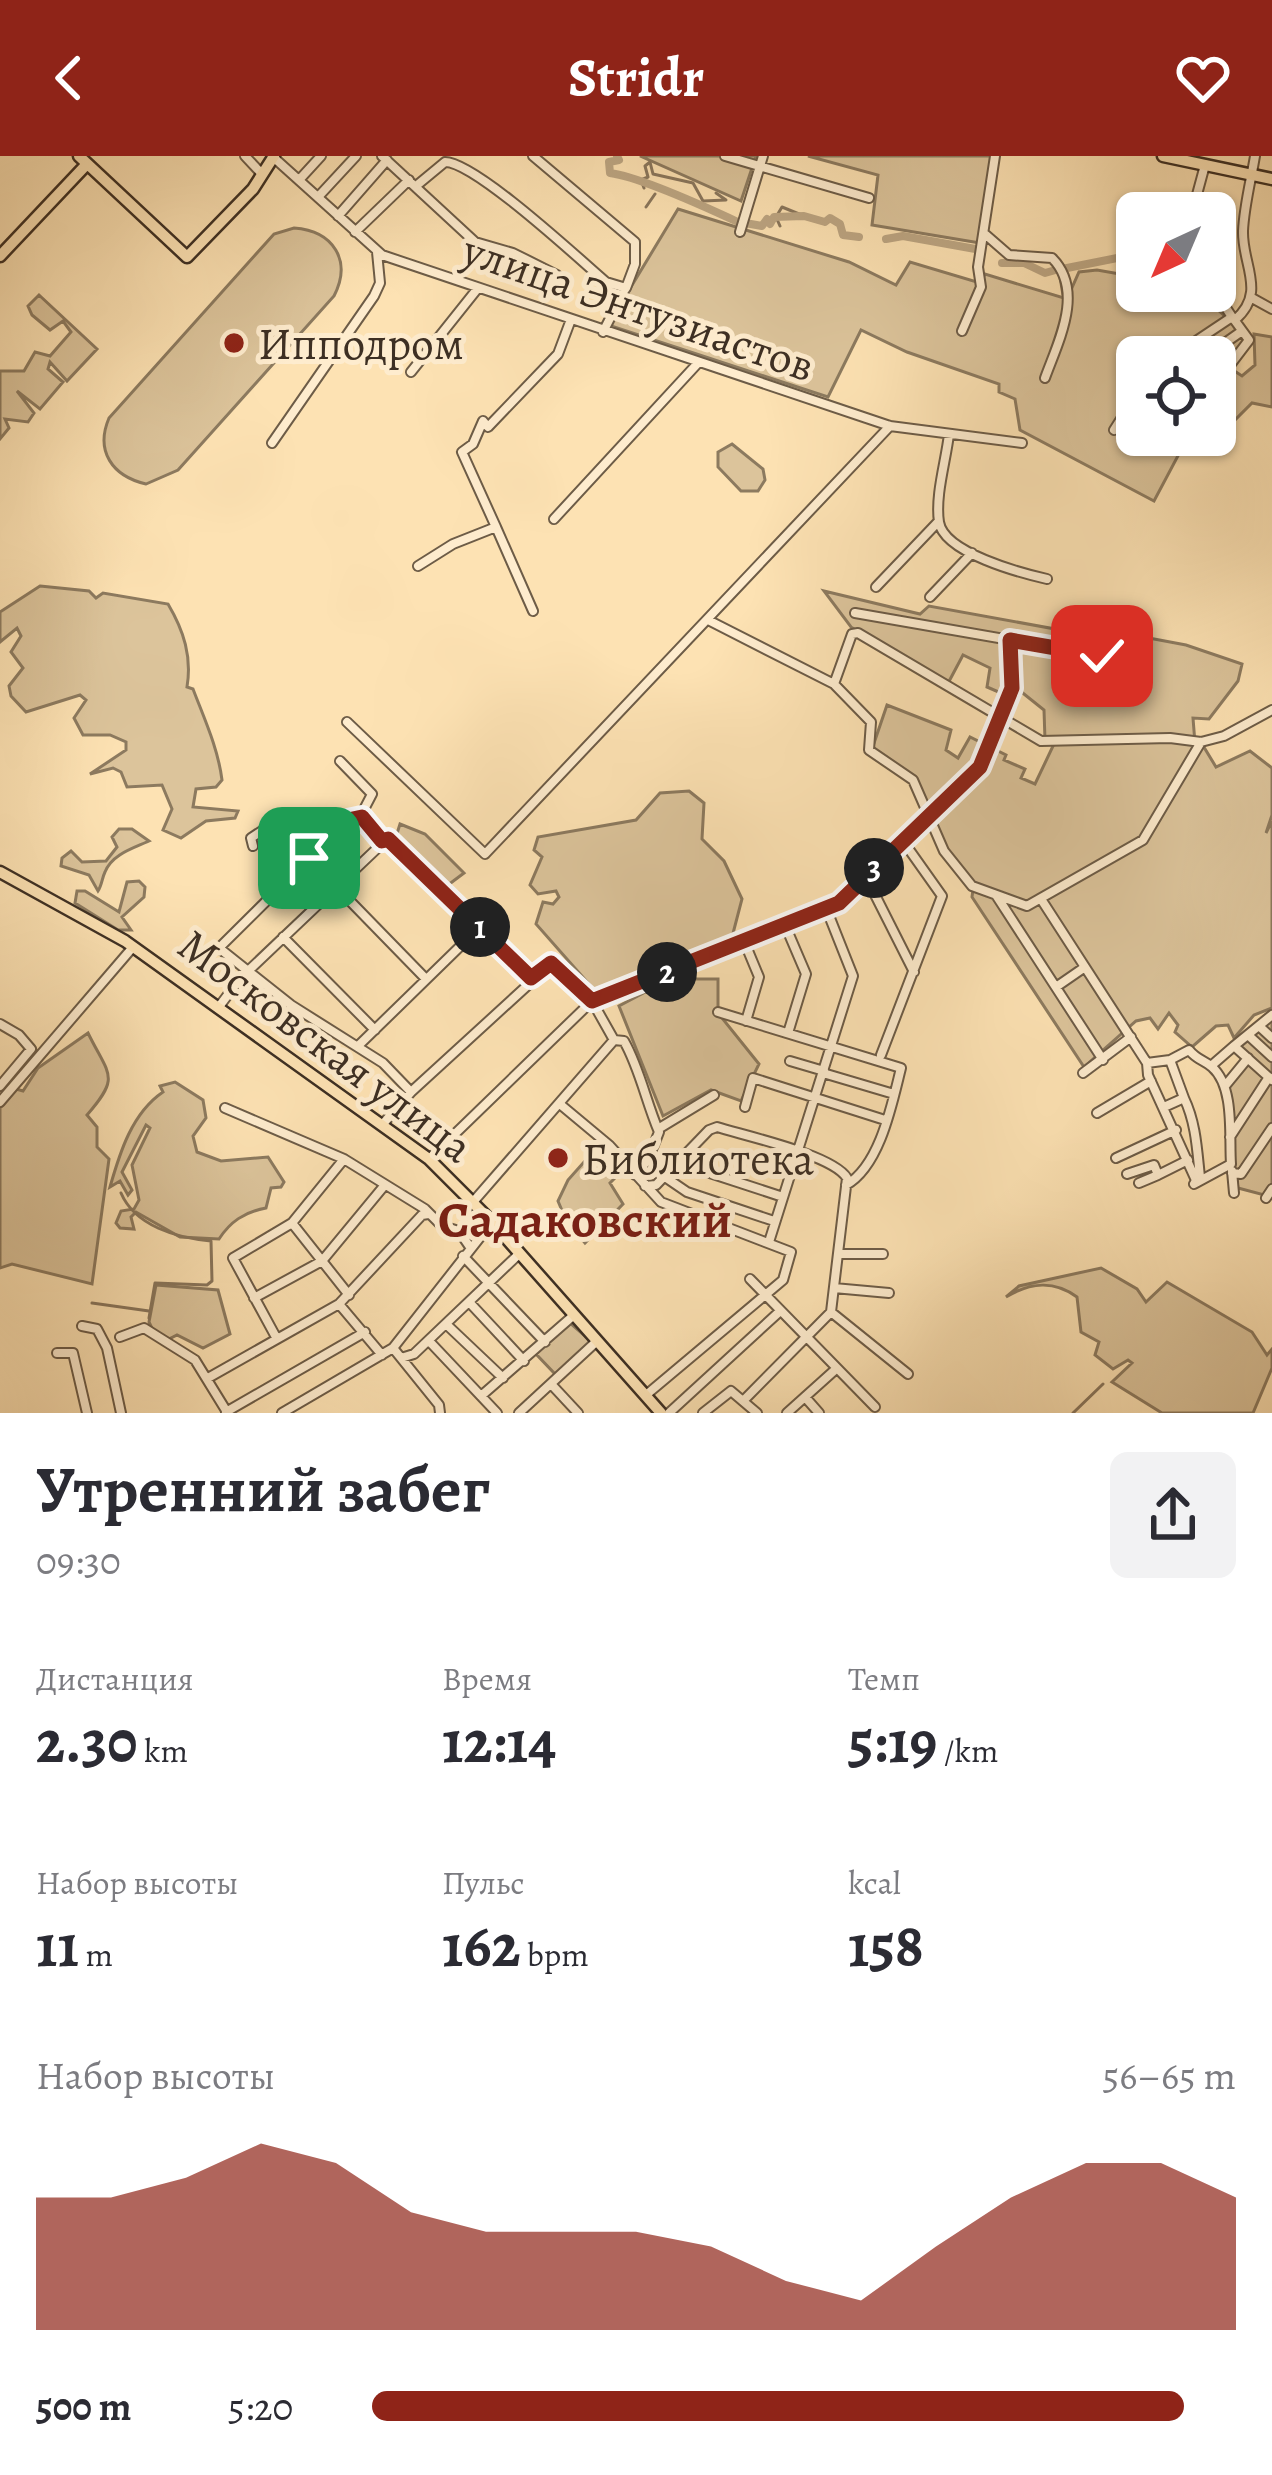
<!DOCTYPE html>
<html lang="ru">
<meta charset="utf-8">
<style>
body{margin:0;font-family:Alegreya,serif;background:#f2f2f3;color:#2b2b33;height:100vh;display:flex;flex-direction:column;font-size:45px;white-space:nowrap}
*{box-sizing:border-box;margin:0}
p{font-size:39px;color:#7c7c81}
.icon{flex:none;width:66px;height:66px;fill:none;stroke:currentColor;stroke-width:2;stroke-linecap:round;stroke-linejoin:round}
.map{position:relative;height:1257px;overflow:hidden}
.sheet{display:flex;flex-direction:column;background:#fff;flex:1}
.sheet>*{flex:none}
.needle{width:78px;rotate:224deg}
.controls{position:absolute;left:1116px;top:36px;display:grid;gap:24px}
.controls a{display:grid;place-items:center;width:120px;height:120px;border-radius:18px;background:#fff;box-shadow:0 3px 9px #0004;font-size:60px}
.pin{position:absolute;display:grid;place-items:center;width:102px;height:102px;color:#fff;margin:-51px;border-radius:24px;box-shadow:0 6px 18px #0006}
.km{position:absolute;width:60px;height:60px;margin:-30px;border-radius:50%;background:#222;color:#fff;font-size:33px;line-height:60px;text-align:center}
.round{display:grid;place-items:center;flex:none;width:126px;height:126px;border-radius:18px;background:#f2f2f3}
.headline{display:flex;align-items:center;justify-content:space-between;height:204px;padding:0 36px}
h1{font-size:66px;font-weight:700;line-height:90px}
.stats{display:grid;grid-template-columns:repeat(3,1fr);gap:18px;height:204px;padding:12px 36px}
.stats div{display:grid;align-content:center}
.stats b{font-size:60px;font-weight:700}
.stats small{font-size:33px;font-weight:400}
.stats p{font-size:33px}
.chart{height:336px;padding:24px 36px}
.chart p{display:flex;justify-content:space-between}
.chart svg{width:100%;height:216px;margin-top:12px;fill:#8f2418;opacity:.7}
ul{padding:0 36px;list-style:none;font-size:39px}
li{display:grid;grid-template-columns:192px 144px 1fr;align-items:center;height:90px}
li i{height:30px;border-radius:15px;background:#8f2418}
header{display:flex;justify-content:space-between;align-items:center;height:156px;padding:0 36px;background:#8f2418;color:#fff;font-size:54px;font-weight:700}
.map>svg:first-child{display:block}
.green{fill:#dcc49b;stroke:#8c7a5f;stroke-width:3}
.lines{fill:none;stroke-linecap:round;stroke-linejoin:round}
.stream{stroke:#89765c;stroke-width:3}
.river{stroke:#bca582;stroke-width:8}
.minor-casing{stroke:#6d5c47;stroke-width:12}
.major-casing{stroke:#3d2f23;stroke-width:15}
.minor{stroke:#feecce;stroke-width:8}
.major{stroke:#fde2b3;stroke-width:10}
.route-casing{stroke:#fff;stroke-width:24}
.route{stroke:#8f2418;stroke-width:15}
.poi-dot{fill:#8f2418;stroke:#feecce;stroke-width:4.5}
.labels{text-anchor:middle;stroke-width:10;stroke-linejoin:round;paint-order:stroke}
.street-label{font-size:45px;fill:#3d2f23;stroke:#feecce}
.poi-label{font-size:45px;fill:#3d2f23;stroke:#feecce;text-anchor:start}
.quarter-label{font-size:51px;font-weight:bold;fill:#7a1f14;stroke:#feecce}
</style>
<header><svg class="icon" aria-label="back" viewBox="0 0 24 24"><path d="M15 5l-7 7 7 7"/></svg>Stridr<svg class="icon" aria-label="heart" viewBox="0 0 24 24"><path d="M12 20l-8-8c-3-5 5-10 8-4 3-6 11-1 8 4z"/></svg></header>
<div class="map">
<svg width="1272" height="1257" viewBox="0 0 1272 1257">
<rect width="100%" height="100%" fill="#fde2b3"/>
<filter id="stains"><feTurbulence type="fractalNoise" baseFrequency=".00167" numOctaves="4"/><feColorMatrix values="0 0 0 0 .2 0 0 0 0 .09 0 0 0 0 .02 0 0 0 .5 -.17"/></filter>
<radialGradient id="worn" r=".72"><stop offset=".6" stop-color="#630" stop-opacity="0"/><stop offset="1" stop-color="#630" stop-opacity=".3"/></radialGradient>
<!-- green -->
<path class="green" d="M640,0H756L741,45Z
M808,0H992L980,87L872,69L878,19Z
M678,53L849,106L896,129L910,106L980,127L985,118L1067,143L1079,116L1097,114L1137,121V135C1200,135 1205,137 1248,185L1230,212L1242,220L1255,209L1254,178L1272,181V251L1252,247L1218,281L1212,279L1215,201H1137V279H1189L1154,345L1020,274L1015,243L999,236V228L907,196L861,174L828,241L608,169Z
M294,72C334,75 352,105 334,140L178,314L146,328C112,320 95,295 109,262L274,78Z
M39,139L97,193L67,225L50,206L48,213L63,226L40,253L17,235L34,257L28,266L5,263L9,272L0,283V215H24L35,196L50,200L71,176L63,165L50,174L32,159L28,150Z
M732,288L763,313L765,324L758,335H741L718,311V296Z
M40,430L89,435L96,442L103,437L168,448C184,475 192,501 187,531L193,533C204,562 218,592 222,624L216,631L196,633L193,651L238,655L235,662L206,665L181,682L163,674L172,653L162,629L127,631L121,616L113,612L90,618L126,594V586L110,579H83L74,562L86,544L80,539L26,556L11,540L9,530L23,512L11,496L21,480L17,472L0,486V456Z
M824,435L920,458L929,450L1099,481L1101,473L1186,489L1242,508L1238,525L1209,563L1193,562L1195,587L1202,588L1216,611L1250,595L1272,612V659L1266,677L1272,665V852L1254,859L1234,882L1228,869L1216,870L1192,891L1175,876L1178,869L1169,857L1158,873L1150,862L1136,865L1084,911L972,741L973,734L941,692L912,627L871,596L887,549L951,574L946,594L958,602L970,581L1006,599L1004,604L1025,613L1021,622L1035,628L1054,588L1045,584L1044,554L1019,534L1010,541L987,531L990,512L963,499L946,531L851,471Z
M689,635L704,647L702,683L724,705L742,743L731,785L596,836L536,768L543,746L553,748L559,741L556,735L538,738L530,729L542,701L534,694L538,681L636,664L660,637Z
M400,668L425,678L464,717L444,732L394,687Z
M119,673H132L149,685C134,692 112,698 105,716C102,722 102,729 98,735L89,719L61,710L62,702L71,695L82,706L106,705L117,691L112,681Z
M139,725L145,731L144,741L122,761L131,774H118L75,747L77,735H85L119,756L127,726Z
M670,823H718V857L759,908L741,945L711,934L663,960L619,850Z
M1272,859V1041L1238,1032L1222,930L1244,901L1236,888Z
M88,877C109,920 121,920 87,959L97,971V991L109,1003L92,1128L12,1108L0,1112V952L16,933L23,935L38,912Z
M175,926L203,944L206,962L193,980L197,996L221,1005L268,1001L284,1026L281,1031L271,1032L266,1052C244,1056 230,1066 219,1083L180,1081L136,1056L131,1061L134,1073L120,1072L116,1067L121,1055L134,1053L139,1044L132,1009L150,972L146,969L122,1016L132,1034L128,1039L120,1025L110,1031C120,996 132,957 163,936L160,930Z
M600,988L623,1014L610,1027L623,1048L585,1087L566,1064L558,1045L568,1024Z
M1101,1112L1137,1133L1146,1146L1167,1126L1252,1176L1267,1199L1272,1193V1212L1253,1257H1162L1112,1226L1132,1207L1128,1204L1113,1213L1095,1199L1099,1186L1081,1176L1077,1141C1054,1124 1031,1126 1006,1141L1019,1130Z
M156,1129L218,1134L230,1178L203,1192L177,1179L165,1185L156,1181L149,1166Z
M569,1166L592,1186L557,1220L536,1198Z"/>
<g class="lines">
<!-- stream -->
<path class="stream" d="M644,32L641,24L648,21L645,10L650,6L653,18L693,27L703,45
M646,51L655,38
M701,51L703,45L726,44L716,37
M780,70L776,61L782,51L804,60
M1059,115L1063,139
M121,1037C135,1070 177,1082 211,1085L212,1125L207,1129L155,1127L149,1162
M92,1147L149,1155
M1073,1257L1103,1228"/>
<!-- river -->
<path class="river" d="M617,0L619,4L609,6L610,17C641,21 710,53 740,67
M745,67L762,70L767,63L770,68L774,61L804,60L825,66L830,62L840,68L843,79L859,81
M886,83L903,80L981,94
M1002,107H1024L1045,117L1059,113
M1062,113L1137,98
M1215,123L1227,134"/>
<!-- minor casing -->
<g class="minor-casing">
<path id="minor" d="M245,0L262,18
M272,0L382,99L890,270L1022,287
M382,0L475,86L513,97L557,119
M725,0L869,42
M299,24L321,0
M416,30L445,6C475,6 578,102 606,126L626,132L635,108V86L533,0
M318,41L356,0
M1192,57L1205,9
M338,60L387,4
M355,76L409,24
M740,76L763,0
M986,79L1009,99L1052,102C1085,135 1058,186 1045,222
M1252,142L1272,153
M1235,164C1267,136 1242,109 1243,75C1244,51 1251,24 1255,0
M962,175L981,131L978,111L995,0
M603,176L625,133
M1172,201L1232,161L1215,135
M1205,201L1242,175
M1230,209L1249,184L1233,162
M411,216L478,132
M1114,274L1137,238
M949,278C946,305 935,339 939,366C944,397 1021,417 1047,423
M272,287L374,140L380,127L377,96
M554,363L698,207
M496,371L462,296L473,288L483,265L488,271L558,198L570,166
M418,410L453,388L496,371L533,455
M876,431L938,366
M930,441L972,397
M855,457L1125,504
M710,465L834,528L871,566L869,594L913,624L944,695L972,730L1027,750L1143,684L1201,586
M834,528L852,478L858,477L1041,585L1170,582L1201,586L1224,580L1272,554
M347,566L485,698L890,270
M340,605L372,638L360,661
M382,685L362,661L348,664L219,792L291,849L383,907L411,936
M253,690L251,682L274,667L426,823
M866,721L914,816
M996,739L1103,904
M1041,743L1147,907L1148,919L1195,1022
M785,769L806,818L788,877
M283,781L375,874
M744,785L759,821L746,865
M246,817L387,683L531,822
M1056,831L1085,811
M218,852L245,816
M718,856L901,912C892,948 880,1010 846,1029
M0,868L19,879L31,893L0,930
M1259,870L1272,882
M1248,879L1272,901
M358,890L480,771
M1234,890L1272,859
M881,899L942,740L903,685
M1170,904L1189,894C1197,904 1204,904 1212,911C1235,931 1229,980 1231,1008L1194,1028
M790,905L824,915
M1147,907L1170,904L1184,942L1164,951
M1211,910L1234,890L1272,924
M823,917L894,938
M1083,917L1131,881
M1225,930L1248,902
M1184,942C1196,967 1197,993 1200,1021L1195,1026
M0,946L133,791
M561,949L609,989L661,1046L791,1096L783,1124L646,1239
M745,951L753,922L885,964
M225,952L344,1003L425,1053L442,1070L459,1075L470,1091
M1097,957L1151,925
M382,969L411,936L552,807L592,845L429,1003
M658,973L714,939
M1230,981L1269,921
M1116,1002L1176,974
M679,1007L783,1041
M1232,1015L1234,1037
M1232,1017L1241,1018L1272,972
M1127,1018L1154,1009L1158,1019L1139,1027
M635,1019L648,1004L659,976C646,946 640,913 624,885L614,884L592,845L839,747L980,611L1013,532L1010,485
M1158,1019L1188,1004
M665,1021L687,1036L774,1065
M645,1030L656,1029L709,974L717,971C746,980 833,999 847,1022L831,1156L744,1244
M1266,1042L1272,1033
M473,1046L614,884
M292,1067L349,1139
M769,1086L853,820L826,752
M838,1098H883
M463,1100L545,1186
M750,1123L875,1251
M834,1132L889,1137
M254,1142L322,1105L384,1030
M469,1146L524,1205
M339,1148L382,1199
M831,1156L908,1218
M446,1168L503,1222
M82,1170L97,1173L107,1192L121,1257
M120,1181L144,1172L195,1204L227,1256
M277,1183L233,1102L292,1067L344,1003
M429,1185L497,1257
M393,1192L439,1249L440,1257
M57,1197H73L87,1257
M401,1202L414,1198L520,1097
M208,1222L339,1148L422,1059L428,1058
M551,1228L578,1257
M481,1240L574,1159
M805,1241L819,1257
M226,1256L365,1176
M282,1257L393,1192L492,1066
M519,1257L597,1185
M669,1257L778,1157
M703,1257L731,1235L757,1257
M787,1257L836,1213"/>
</g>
<!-- major casing -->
<g class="major-casing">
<path id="major" d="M79,0L187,101L253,33L274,0
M1163,0L1272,23
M0,100L87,8
M0,716L125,785L429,1003L492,1066L661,1257"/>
</g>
<!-- minor -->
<use href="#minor" class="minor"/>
<!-- major -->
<use href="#major" class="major"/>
</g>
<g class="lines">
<!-- route casing -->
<g class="route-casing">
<path id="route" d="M309,702L348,664L362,661L382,685L388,683L531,822L551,807L592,845L839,747L980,611L1012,532L1010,484L1102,500"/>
</g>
<!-- route -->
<use href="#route" class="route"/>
</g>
<!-- markers -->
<g class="poi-dot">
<circle cx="234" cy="187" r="12"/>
<circle cx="558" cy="1002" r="12"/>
</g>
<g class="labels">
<!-- street labels -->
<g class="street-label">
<text transform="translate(639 151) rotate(19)" y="16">улица Энтузиастов</text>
<text transform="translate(326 889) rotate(37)" y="16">Московская улица</text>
</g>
<!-- poi labels -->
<g class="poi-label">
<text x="258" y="203">Ипподром</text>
<text x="582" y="1018">Библиотека</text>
</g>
<!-- quarter labels -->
<g class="quarter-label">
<text x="585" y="1081">Садаковский</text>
</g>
</g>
<rect width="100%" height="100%" filter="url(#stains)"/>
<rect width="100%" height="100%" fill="url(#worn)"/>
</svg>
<div class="controls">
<a><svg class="needle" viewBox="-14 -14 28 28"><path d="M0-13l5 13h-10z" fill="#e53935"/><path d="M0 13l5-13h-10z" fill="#7c7c81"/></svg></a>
<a><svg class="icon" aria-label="locate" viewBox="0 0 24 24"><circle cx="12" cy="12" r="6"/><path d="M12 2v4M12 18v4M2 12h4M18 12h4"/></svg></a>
</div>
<div class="pin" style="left:309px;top:702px;background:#1e9e55"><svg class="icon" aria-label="arrive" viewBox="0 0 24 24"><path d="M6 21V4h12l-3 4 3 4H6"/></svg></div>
<div class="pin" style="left:1102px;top:500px;background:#d93025"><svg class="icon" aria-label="check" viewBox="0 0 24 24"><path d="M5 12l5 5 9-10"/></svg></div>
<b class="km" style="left:480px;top:771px">1</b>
<b class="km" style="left:667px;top:816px">2</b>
<b class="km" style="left:874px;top:712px">3</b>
</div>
<section class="sheet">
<div class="headline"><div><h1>Утренний забег</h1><p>09:30</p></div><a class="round"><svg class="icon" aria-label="share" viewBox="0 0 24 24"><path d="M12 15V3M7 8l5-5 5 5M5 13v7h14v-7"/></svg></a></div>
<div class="stats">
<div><p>Дистанция</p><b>2.30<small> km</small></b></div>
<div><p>Время</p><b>12:14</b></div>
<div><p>Темп</p><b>5:19<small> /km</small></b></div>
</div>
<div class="stats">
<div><p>Набор высоты</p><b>11<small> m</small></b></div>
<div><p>Пульс</p><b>162<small> bpm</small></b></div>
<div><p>kcal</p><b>158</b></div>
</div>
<div class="chart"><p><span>Набор высоты</span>56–65 m</p>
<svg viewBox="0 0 160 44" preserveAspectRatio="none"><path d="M0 44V17L10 17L20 13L30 6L40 10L50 20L60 24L70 24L80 24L90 27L100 34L110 38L120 27L130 17L140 10L150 10L160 17V44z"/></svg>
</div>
<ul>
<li><b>500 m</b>5:20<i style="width:94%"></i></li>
</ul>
</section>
